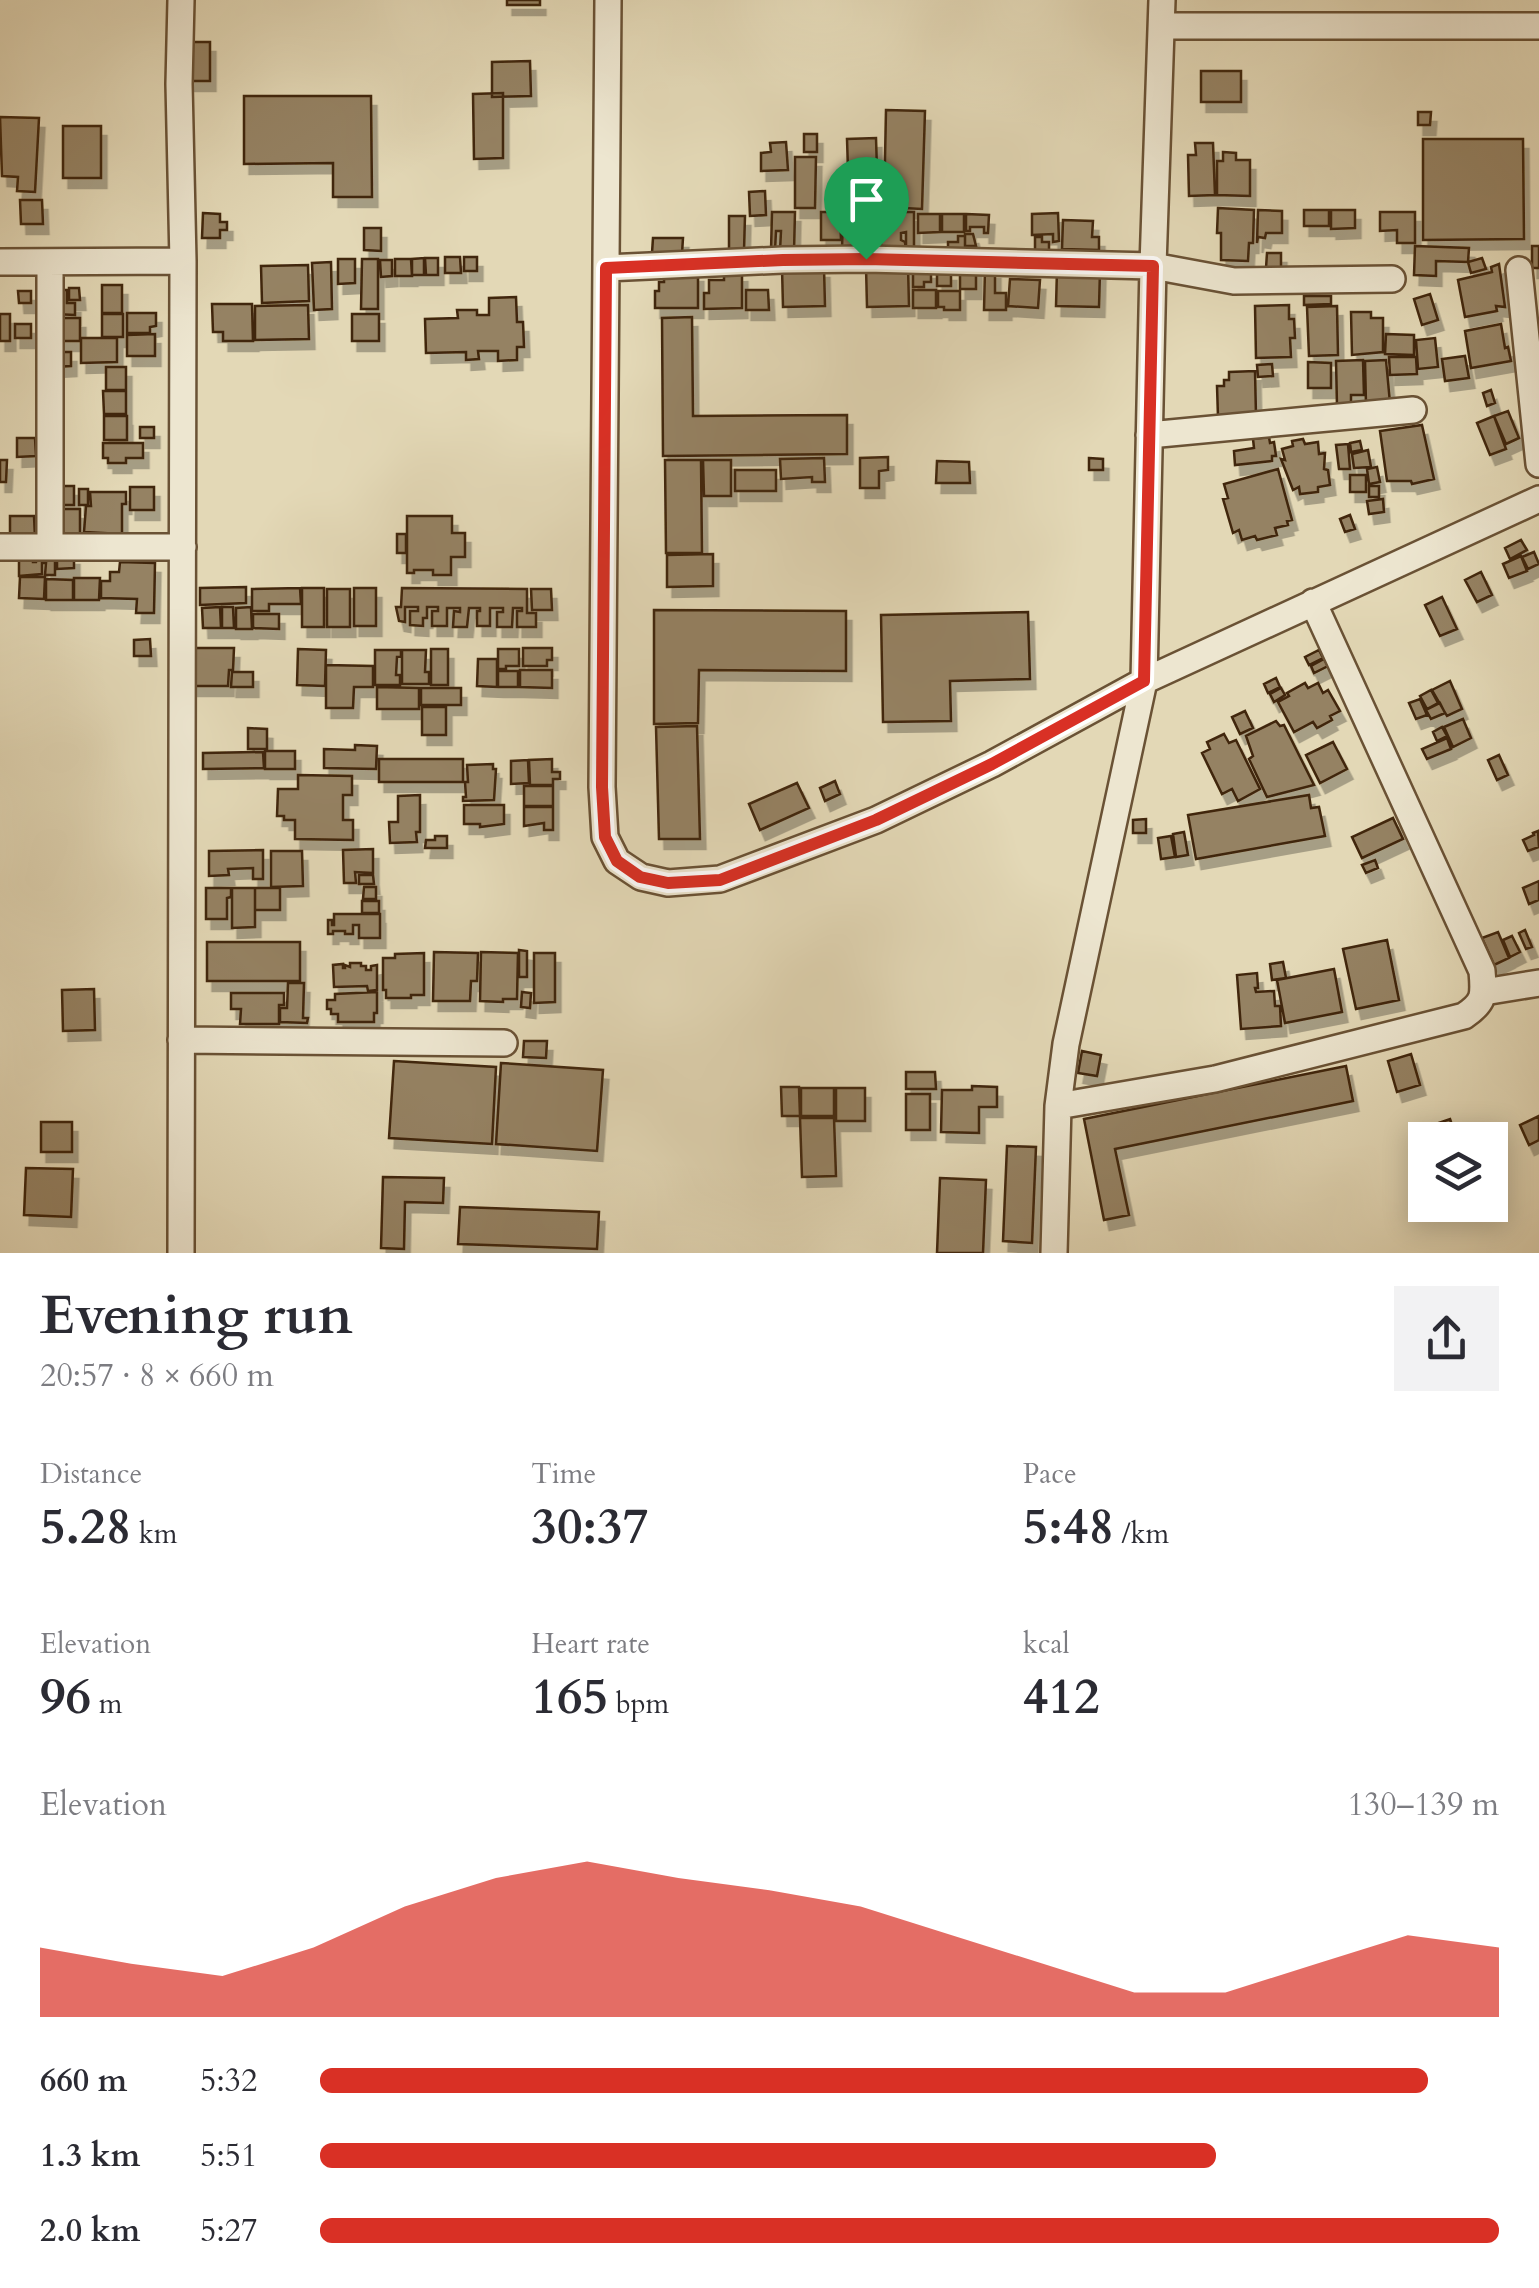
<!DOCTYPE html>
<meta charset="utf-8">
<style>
body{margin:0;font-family:Cardo,serif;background:#f2f2f3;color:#2b2b33;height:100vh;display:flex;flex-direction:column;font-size:38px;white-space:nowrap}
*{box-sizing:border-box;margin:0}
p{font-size:32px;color:#7c7c81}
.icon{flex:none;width:55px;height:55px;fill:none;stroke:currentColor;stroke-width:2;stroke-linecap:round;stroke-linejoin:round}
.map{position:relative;height:1253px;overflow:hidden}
.sheet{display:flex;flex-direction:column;background:#fff;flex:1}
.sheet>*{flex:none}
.buttons{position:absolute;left:1408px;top:1122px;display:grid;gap:20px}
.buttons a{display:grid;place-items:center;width:100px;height:100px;border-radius:0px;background:#fff;box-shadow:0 5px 25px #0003;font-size:50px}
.pin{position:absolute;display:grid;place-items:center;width:85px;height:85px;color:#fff;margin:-102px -42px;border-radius:50% 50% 50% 0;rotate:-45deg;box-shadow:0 0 10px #0007}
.pin .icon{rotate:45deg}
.round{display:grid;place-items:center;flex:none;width:105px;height:105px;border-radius:0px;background:#f2f2f3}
.overview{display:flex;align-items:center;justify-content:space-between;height:170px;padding:0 40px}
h1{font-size:55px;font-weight:600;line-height:75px}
.metrics{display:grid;grid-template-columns:repeat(3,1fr);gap:15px;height:170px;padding:10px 40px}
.metrics div{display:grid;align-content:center}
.metrics b{font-size:50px;font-weight:600}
.metrics small{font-size:28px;font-weight:400}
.metrics p{font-size:28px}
.chart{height:280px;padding:20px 40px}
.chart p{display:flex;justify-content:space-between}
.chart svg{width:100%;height:180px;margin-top:10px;fill:#d93025;opacity:.7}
ul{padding:0 40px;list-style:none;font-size:32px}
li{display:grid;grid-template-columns:160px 120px 1fr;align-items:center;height:75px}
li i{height:25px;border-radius:12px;background:#d93025}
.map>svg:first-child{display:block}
.building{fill:#958263;stroke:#41250a;stroke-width:2.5;filter:url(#shadow)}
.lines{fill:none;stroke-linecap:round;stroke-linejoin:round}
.minor-casing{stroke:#6a5235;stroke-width:30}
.minor{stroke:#ede6d0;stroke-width:25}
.route-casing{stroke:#fff;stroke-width:20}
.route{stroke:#d93025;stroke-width:12}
</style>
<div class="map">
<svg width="1539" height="1253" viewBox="0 0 1539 1253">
<defs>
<filter id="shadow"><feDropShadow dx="5.5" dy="10" stdDeviation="0" flood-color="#0004"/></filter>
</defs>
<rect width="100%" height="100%" fill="#e3d8b6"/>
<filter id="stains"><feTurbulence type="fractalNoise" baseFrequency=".002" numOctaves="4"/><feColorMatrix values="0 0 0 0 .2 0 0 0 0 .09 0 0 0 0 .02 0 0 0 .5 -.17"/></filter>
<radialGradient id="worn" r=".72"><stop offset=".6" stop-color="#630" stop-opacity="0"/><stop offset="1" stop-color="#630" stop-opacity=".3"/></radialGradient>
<!-- building -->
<path class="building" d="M507,0H540V5H507Z
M184,42H210V81H185Z
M530,61L531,96L492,97V62Z
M1201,71H1241V102H1201Z
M503,93V158L474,159L473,94Z
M244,96H371L372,197H333V163L244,164Z
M886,110L925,111L922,209L884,207Z
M1418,112H1431L1430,125H1418Z
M0,117L39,118L35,192L17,191L18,177L2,176Z
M63,126H101V178H63Z
M804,134H817V152H804Z
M876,138L877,169L848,170L847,139Z
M1423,139H1523L1524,239L1423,240Z
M786,142L788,170L761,171V153L771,152L770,143Z
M1195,143H1213L1215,195L1189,196L1188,155H1196Z
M1223,152L1236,153V160H1250V196L1217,195V161H1223Z
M795,157H816L815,208H795Z
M765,191L766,215L750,216L749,192Z
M20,200H42L43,224H21Z
M1218,208L1254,210L1253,243H1249L1248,261L1221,260V233H1217Z
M1258,210L1282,211V233H1266L1265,238L1258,237L1257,243Z
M1304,210H1329V226H1304Z
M1331,210H1355V228L1331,229Z
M843,211L863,212L862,250H842Z
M772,212H795L794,252L780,251L781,231H776L775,251H771Z
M821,212H840L841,240H821Z
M869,212H914V249H906V232L901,233V240L905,242L906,251H881V242H877V251H867Z
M1380,212H1415V243H1397V230L1380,231Z
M203,213L220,214V222H227V230H220V238H202Z
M1058,213L1059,241L1053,242V234L1032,235V214Z
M918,214H940V232L918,233Z
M942,214H964V232H942Z
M966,214L989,215L988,233H984V227H970V231H966Z
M729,216H745L744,251H729Z
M1063,220L1093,221L1092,237H1099V250L1062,249Z
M364,228H381V251L364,250Z
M965,234H973L976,246H965Z
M958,236H965V255H948V242H958Z
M1035,237H1042V242H1049V254H1035Z
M653,238H683L682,254L652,253Z
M1415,246L1469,248L1468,262L1436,261V276L1414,275Z
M1532,246H1539V268H1532Z
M1267,253H1281V268H1266Z
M445,257H460L461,273H445Z
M464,257H477V271H464Z
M424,258V275H412V259Z
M425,258H438V275H426Z
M1482,258L1486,269L1471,273L1468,262Z
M338,259H355V283L338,284Z
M362,259H378V309H361Z
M395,259H411L412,276H395Z
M380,260H392V276L381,277Z
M331,262L332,309L314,310L312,263Z
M1499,264L1505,307L1496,306L1497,311L1465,317L1458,280L1492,272L1491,267Z
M308,265L309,301L262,303L261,266Z
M908,266L909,306L867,307L866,267Z
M960,267H976V289H960Z
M782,268H824L825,306L783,307Z
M913,269H931V282H924V287H913Z
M985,269H995V293H1006V310H984Z
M1057,270L1100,271L1099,307L1056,306Z
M937,271H951V286H937Z
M664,272H698V308H655V291H659V282H664Z
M742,272V308L704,309V293H709V280H724V273Z
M1010,279L1040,280L1038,308L1008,306Z
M102,285H122V313H102Z
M69,288H79L80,300H69Z
M54,290H67V303H75V315L53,314Z
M746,290H768L769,310H746Z
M913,290H936V308H913Z
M18,291H31V303H19Z
M938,291H960V310H944V307H938Z
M1430,294L1438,320L1422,325L1414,299Z
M1304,296H1331V304L1304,305Z
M516,297L517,322H523L524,347H517V360L498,361V351H478L479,359L466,360V352L426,353L425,319L458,318L457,310H477V315H489V298Z
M212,304H252L253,341H223V332H213Z
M308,305L309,339L255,340V306Z
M1289,305V319H1294L1295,338H1290L1291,357L1256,358L1255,306Z
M1337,306L1338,355L1309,356L1307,307Z
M1351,312H1371V318H1383V352L1352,355Z
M127,313H156V326L150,327V333H127Z
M0,314H10V341H0Z
M102,314H123V337H102Z
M352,314H379V341H352Z
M692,317L693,416L847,415V454L663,456L662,318Z
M53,318H80V341H53Z
M15,324H31V338H15Z
M1501,324L1505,348L1508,347L1511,361L1471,368L1465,331Z
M155,334V356H127V335Z
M1386,334L1414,335V355L1385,354Z
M81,338H117V362L81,363Z
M1435,338L1438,367L1418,369L1416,340Z
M55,352H71V366L55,367Z
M1465,356L1469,378L1445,381L1442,359Z
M1389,357H1416L1417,374L1390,375Z
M1363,360L1364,395H1351V406H1337L1336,361Z
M1386,360L1390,403L1366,405L1365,361Z
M1308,362L1331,363V388H1308Z
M1272,364L1273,376L1258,377L1257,365Z
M106,367H126V390H106Z
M1255,371L1256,416L1218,417L1217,386H1224V380H1229V372Z
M1491,390L1495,403L1487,406L1483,393Z
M103,391H126V414H104Z
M1508,411L1519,438L1506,444L1494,416Z
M104,416H127V440H104Z
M1494,416L1506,449L1490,455L1477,423Z
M1422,425L1434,479L1412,484L1411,481H1387L1380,431Z
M140,427H154V438H140Z
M1269,437L1270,443L1274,442L1276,456H1272V461L1235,465L1234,451L1254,448L1253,439Z
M17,438H35L36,456L17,457Z
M1303,439L1305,444L1318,442L1319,454L1325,453L1324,469L1328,470L1330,485L1318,487V492L1300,494L1299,487L1293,490L1281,459L1285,460L1282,449L1293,446L1292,441Z
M1360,441L1362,450L1351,452L1350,443Z
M103,443H143V458H126V463H108V458H103Z
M1348,444L1350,469H1339L1336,445Z
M1368,450L1371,467L1354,468L1352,454Z
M888,457V470L879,471V488H860V458Z
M824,458L825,482H812V477L781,479L780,459Z
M1089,458L1103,459V470H1089Z
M0,460H7L6,482H0Z
M665,460H701L702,553H666Z
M703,460H731V496H704Z
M937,461L969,462L970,483H936Z
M1377,467L1380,482L1369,484L1367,469Z
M1278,469L1292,520L1287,521L1288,525L1275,528L1277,535L1257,540L1255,536L1242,540L1239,530L1233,533L1223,499L1228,498L1224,484Z
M735,470H776V491H735Z
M1350,475H1366V492H1350Z
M55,486H74V505H56Z
M1369,486H1379V497H1369Z
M130,487H154V510H130Z
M79,489H88V505H79Z
M90,492H126V504H122V534L84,532L86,506H91Z
M1383,499L1384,512L1369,514L1367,501Z
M58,509H80V535H57Z
M1350,515L1355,529L1345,532L1340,519Z
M10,516H34L35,538H10Z
M407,516H452V533H465V557H451V575H433V570H414V573H407Z
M397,534H406V553H397Z
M1521,540L1527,550L1510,559L1505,548Z
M1534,552L1539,564L1528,569L1522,557Z
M19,554L33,555V562H36L37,554L55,555V575H45L46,563H42V574L19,576Z
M713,554V586L667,587V555Z
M57,555H74V568L57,569Z
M1521,556L1527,571L1509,578L1503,564Z
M120,562L155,563L154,613H136L137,599L101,598V581H110V572H119Z
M1481,572L1492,595L1477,602L1465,580Z
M20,577H45L44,599L19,598Z
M74,578H100L99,600H74Z
M46,579L73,580V600H46Z
M246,587V603L200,605V588Z
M300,588L301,604H269V611H252V589Z
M302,588H324V627H302Z
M354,588H376V626H354Z
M402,588L527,589V613H536V627H517V611H522V608H513L512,627H497V612H503V608H490V626H477V611H480V608H469L467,627H453L454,611L460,612V608H447V626H432V611H438V607H427V618H423V626L410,625V611H418V607H405V622L399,621L396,607H401Z
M327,589H350V627H327Z
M531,589H551L552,610H532Z
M1442,597L1457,629L1440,636L1425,605Z
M220,607L221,628H203L202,608Z
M222,607H233L234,628H222Z
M251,607L252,629H236V608Z
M654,610L846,611V671L699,670L698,723L654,724Z
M1028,612L1030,679L950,681L951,721L883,722L881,615Z
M253,614H279V629L253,628Z
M150,639L151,656H134V640Z
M192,648H234L233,670H229L228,686H192Z
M523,648H552V660H547V666H523Z
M298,649L326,650L325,686L297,685Z
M431,649H448V685H431Z
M498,649H519V666H506V669H498Z
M375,650H401V657H397L396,675H400V685H375Z
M402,650H426L425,672H429V684H402Z
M1319,650L1323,658L1309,665L1305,657Z
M478,659H497V687L477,686Z
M1324,659L1328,666L1314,673L1311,666Z
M326,665L373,666V687H354L353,708H326Z
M520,670H552V688L520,687Z
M498,671H518V687H498Z
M232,672H253V687H231Z
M1276,678L1280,687L1268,693L1264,684Z
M1450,681L1462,709L1447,716L1432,690Z
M1305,683L1308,688L1318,683L1323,693L1328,690L1340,711L1330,716L1332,720L1317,728L1313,722L1294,732L1278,702L1289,696L1287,693Z
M377,687L419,688V709H377Z
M421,688H461V705H421Z
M1281,688L1285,695L1274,702L1270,694Z
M1431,690L1438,703L1427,709L1420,696Z
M1420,699L1427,715L1416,719L1409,703Z
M1440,703L1445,713L1431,719L1426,710Z
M422,707H446V735H422Z
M1245,711L1253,728L1240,734L1232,717Z
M1463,719L1471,738L1453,747L1444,727Z
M1276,721L1280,726L1284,725L1314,785L1267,797L1249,759L1253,756L1246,736Z
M697,726L700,839H659L656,727Z
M1442,727L1447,736L1437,741L1433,732Z
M248,728L267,729V749H248Z
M1224,734L1229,743L1236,740L1260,789L1238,801L1232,789L1222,794L1202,753L1210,749L1207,742Z
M1447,738L1451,749L1427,759L1422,749Z
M1333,742L1347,769L1320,783L1306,755Z
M355,745L377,746L376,769L324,768V749L355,750Z
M265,751H295V769H265Z
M263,752L264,768L203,769V753Z
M1499,755L1508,775L1497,780L1488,760Z
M379,759H463V782H379Z
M552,759V772H560V779H553V785H530L529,760Z
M528,760L529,783L511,784V761Z
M493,764V769H496L494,800L463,801V797H466L465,782H468L467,765Z
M298,775L352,776V795H343V820H353V840L295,839V820H284V816H277L278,789H298Z
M835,781L840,794L825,801L820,788Z
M797,783L809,808L760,830L749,804Z
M524,786H553V806H524Z
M420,795V832H416L417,842L390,843L389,822H398V796Z
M1309,795L1311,808L1319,807L1325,836L1196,859L1188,815Z
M464,805H504V824L480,827V824H464Z
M524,807H553V830H544V823L524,826Z
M1393,818L1403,839L1362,858L1352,837Z
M1146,819V833H1133V820Z
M1538,831L1539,847L1528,851L1523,840L1534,835L1533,833Z
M1184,832L1188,855L1176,857L1173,834Z
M435,836H447V848H425L426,840H435Z
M1171,836L1175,857L1161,859L1158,838Z
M373,849V873L355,872L356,883H344L343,850Z
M263,850V879H253V868L228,869L229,875L209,876V851Z
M271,851H302L303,886L271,887Z
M1375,860L1378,868L1366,873L1362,865Z
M359,875H373L374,884H359Z
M1539,881V900L1529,904L1523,888Z
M364,887H376V899H363Z
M206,888H231V897L227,898V919H206Z
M232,888H255V927L232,928Z
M255,888H280V910H255Z
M362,901H379V913H362Z
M334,914H380V938H359V925H353V934H345V931H333V934H328V920H332V925H334Z
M1525,930L1532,947L1526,949L1519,933Z
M1498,932L1509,958L1494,965L1482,938Z
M1512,936L1520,952L1510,957L1503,940Z
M1387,940L1399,1000L1356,1009L1343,949Z
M207,942H300V981H207Z
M519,950L527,951V977H519Z
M434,952L478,953L477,981H471L470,1001H433Z
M481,952L518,953L517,999H503V1002L480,1001Z
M424,953V995H411V998H386V990H383V958H395V954Z
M534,953H555V1002L534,1003Z
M1283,962L1286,978L1272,980L1270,964Z
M350,963H361V966H366V970H371V966L377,965V990L368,991L367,986L334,987L333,965L343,964V968H345V965L350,967Z
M1334,969L1342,1012L1285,1023L1277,980Z
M1257,973L1258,988H1255L1256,992L1274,991L1275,1006H1280L1281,1026L1241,1029L1237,975Z
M288,983H304L303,1018H308L307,1023L280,1022V1008H287Z
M94,989L95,1030L63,1031L62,990Z
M377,992V1013H374V1022H338V1014H331V1009H327V1000H335V994Z
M522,992L531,993L530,1008L521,1007Z
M231,993H284V1005H279V1024H240L241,1009H231Z
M524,1041H547L546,1058L523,1057Z
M1082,1051L1101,1055L1097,1076L1078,1073Z
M1411,1054L1420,1085L1397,1092L1388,1061Z
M394,1061L496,1067L492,1144L389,1138Z
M501,1063L603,1070L597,1151L496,1144Z
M1346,1066L1353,1101L1115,1149L1129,1215L1104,1220L1084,1119Z
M906,1072H935L936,1089H906Z
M972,1086L997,1087V1107H979V1133L941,1132L942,1090H972Z
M781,1087H799L800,1116H782Z
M801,1088H834V1116H801Z
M836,1088H865V1121H836Z
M906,1094H930V1130H906Z
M1539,1116V1140L1529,1145L1520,1125Z
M800,1118H834L836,1176L802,1177Z
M1450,1119L1453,1128L1428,1137L1424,1128Z
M41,1122H72V1152H41Z
M1007,1146L1036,1147L1032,1243L1003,1241Z
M26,1168L73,1169L71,1217L24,1215Z
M383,1177L444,1178L443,1203L405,1202L404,1249L381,1248Z
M940,1178L986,1180L983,1253H937Z
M460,1207L599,1212L597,1249L458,1244Z"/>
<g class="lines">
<!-- minor casing -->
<g class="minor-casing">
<path id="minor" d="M608,0L602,787L605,837L617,861L641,877L668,883L720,879L876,820L992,764L1144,681L1539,499
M1162,26H1539
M0,262L183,261L179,84L181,0
M606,268L783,260L866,259L1153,266L1234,281L1392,279
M1519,270L1539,464
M1149,435L1413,410
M0,547H183
M50,547V262
M1484,992L1539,983
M181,1040L504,1043
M1058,1106L1215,1079L1464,1016C1485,1002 1484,995 1482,971L1313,602
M181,1253L183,261
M1054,1253L1058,1106L1066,1044L1144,681L1153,266L1162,0"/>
</g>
<!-- minor -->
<use href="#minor" class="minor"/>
</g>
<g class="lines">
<!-- route casing -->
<g class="route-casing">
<path id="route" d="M866,259L1153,266L1144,681L992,764L876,820L720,880L668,883L640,877L617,861L605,837L602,787L606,268L783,260Z"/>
</g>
<!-- route -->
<use href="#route" class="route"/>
</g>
<rect width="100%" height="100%" filter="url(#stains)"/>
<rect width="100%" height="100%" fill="url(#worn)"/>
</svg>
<div class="buttons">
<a><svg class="icon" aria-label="layers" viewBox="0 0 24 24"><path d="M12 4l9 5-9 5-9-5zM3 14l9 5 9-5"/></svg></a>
</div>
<div class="pin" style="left:866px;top:259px;background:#1e9e55"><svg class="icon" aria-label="arrive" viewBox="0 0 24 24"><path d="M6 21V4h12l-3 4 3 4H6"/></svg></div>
</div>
<section class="sheet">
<div class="overview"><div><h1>Evening run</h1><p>20:57 · 8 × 660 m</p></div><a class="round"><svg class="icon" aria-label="share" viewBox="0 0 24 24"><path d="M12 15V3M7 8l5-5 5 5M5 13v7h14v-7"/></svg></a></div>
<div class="metrics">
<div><p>Distance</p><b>5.28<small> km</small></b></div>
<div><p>Time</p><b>30:37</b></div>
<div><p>Pace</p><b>5:48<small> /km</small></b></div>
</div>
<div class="metrics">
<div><p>Elevation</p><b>96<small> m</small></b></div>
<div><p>Heart rate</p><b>165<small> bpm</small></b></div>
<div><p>kcal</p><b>412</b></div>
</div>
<div class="chart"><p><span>Elevation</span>130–139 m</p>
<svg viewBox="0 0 160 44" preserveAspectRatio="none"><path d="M0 44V27L10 31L20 34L30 27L40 17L50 10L60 6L70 10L80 13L90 17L100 24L110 31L120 38L130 38L140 31L150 24L160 27V44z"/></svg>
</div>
<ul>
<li><b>660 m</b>5:32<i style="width:94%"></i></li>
<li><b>1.3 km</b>5:51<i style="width:76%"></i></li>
<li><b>2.0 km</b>5:27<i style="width:100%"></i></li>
</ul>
</section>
